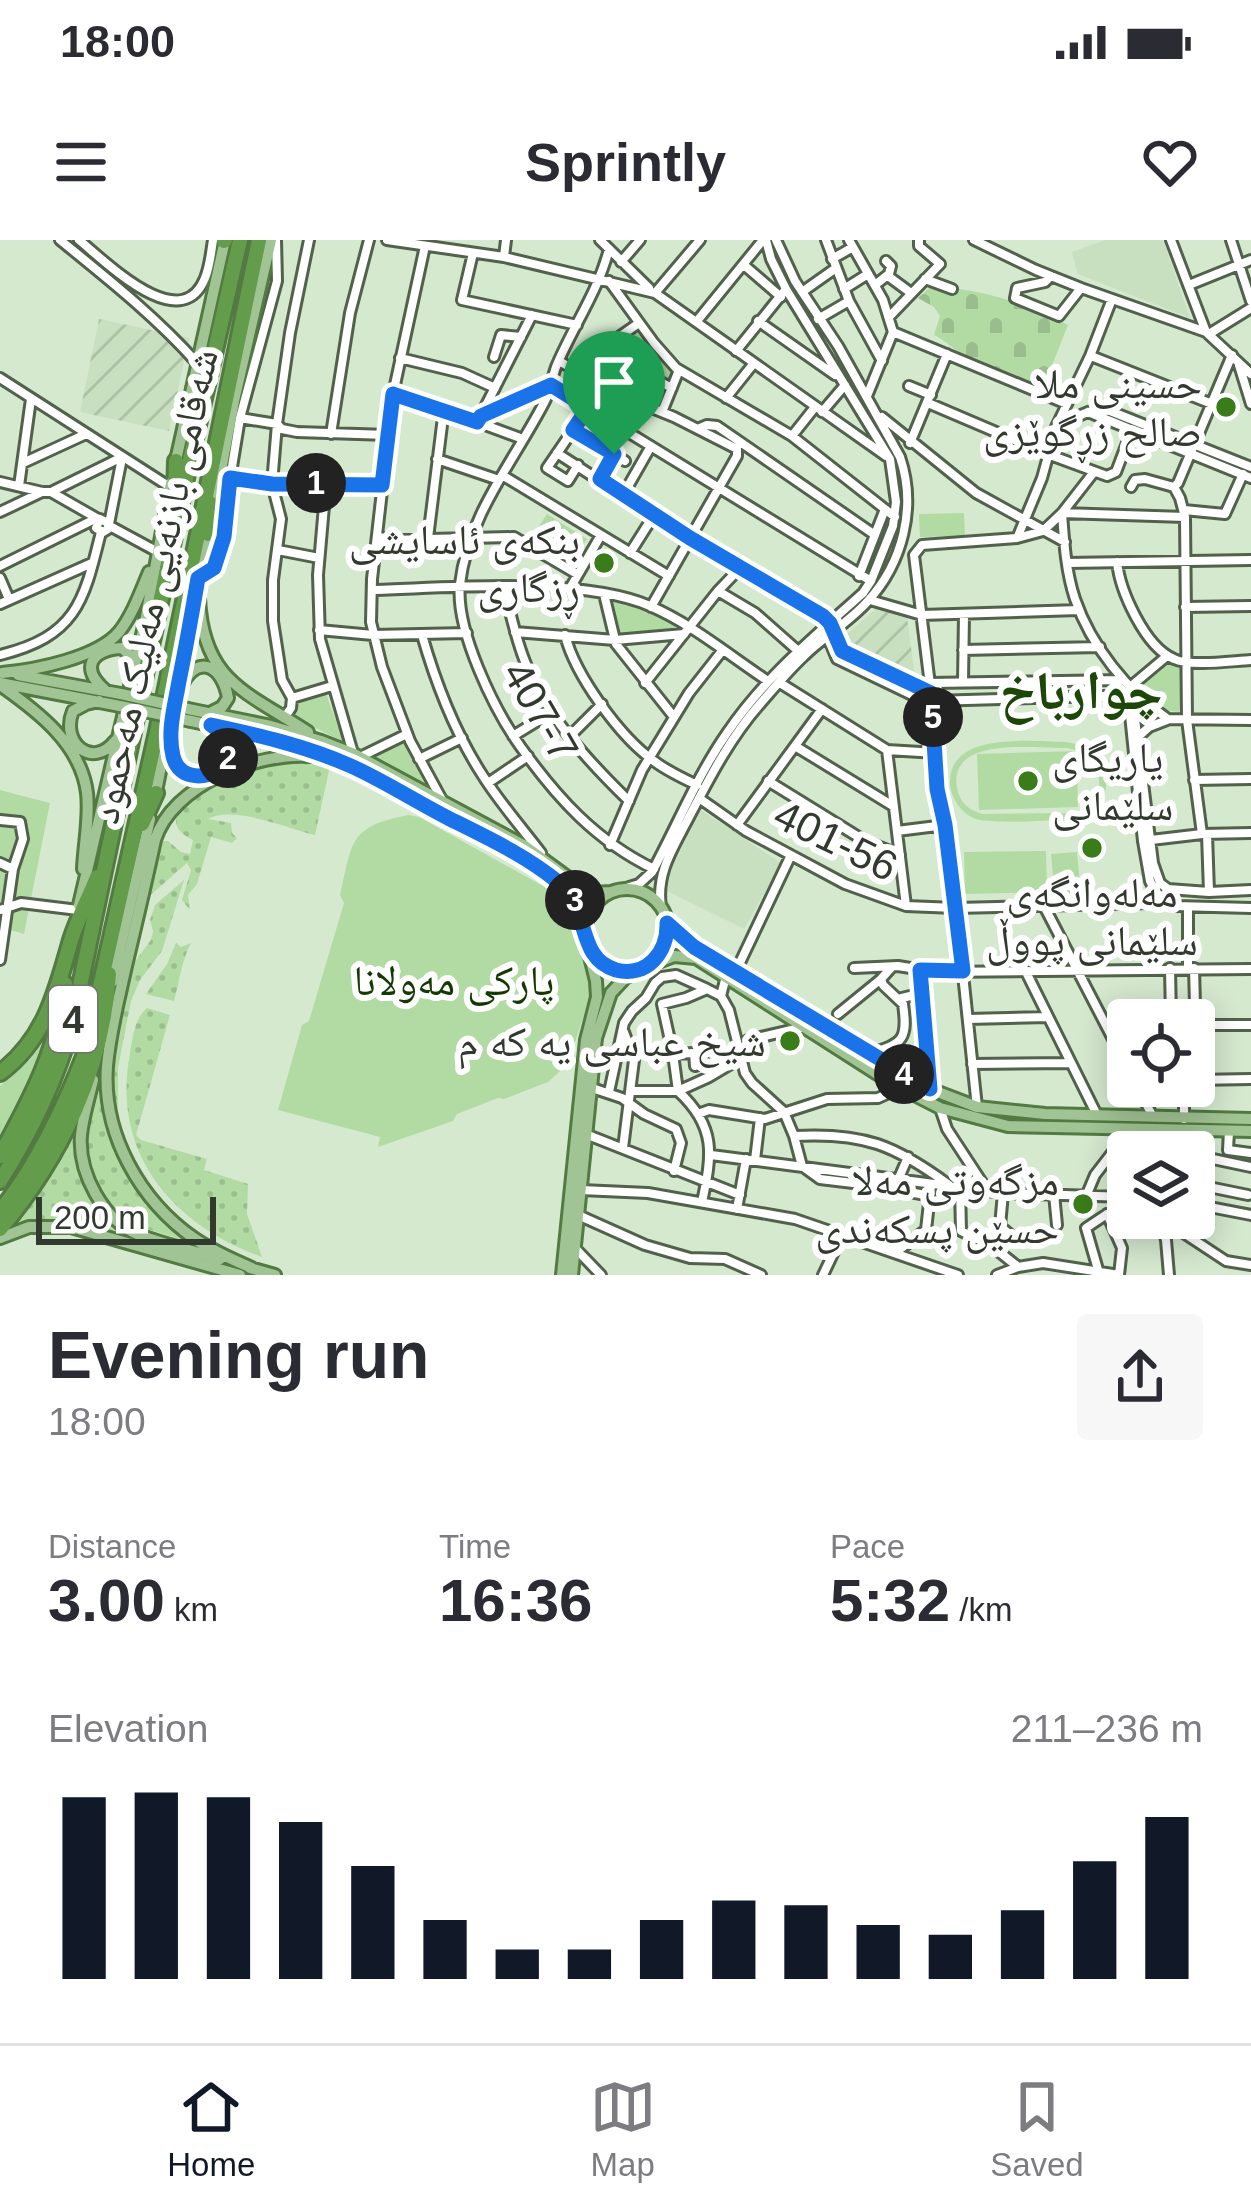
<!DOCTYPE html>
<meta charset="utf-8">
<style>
body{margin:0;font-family:Helvetica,"Noto Naskh Arabic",sans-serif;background:#f7f7f7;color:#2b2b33;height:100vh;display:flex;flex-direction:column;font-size:45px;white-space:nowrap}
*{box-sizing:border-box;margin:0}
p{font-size:39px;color:#7c7c81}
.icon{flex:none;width:66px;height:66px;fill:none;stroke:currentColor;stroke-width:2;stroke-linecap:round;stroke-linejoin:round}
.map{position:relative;height:1035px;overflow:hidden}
.sheet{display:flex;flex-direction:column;background:#fff;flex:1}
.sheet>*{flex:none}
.controls{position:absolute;left:1107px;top:759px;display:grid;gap:24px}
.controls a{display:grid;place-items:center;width:108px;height:108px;border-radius:12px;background:#fff;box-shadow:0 6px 30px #0003;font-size:60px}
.scale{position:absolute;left:36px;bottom:30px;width:180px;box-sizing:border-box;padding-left:12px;border:6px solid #32392f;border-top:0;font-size:33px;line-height:42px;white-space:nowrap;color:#32392f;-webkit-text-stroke:9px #fff;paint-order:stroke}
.pin{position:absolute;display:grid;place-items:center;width:102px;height:102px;color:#fff;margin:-123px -51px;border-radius:50% 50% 50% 0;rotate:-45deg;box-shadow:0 0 12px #0007}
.pin .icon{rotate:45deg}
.km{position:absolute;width:60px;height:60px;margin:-30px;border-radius:50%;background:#222;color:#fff;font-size:33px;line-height:60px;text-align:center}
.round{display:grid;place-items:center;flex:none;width:126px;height:126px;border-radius:12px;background:#f7f7f7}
.summary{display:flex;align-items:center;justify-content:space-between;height:204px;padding:0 48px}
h1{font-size:66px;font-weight:800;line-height:90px}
.figures{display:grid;grid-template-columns:repeat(3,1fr);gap:18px;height:204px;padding:12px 48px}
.figures div{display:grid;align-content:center}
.figures b{font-size:60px;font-weight:800}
.figures small{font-size:33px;font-weight:400}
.figures p{font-size:33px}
.chart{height:336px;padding:24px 48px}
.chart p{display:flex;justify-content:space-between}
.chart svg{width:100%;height:216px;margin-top:12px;stroke:#111827;stroke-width:6}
.status{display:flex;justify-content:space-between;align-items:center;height:84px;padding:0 60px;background:#fff;direction:ltr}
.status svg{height:33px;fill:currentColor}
header{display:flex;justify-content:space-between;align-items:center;height:156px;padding:0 48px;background:#fff;font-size:54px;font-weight:800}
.dock{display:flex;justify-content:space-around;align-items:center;height:168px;border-top:3px solid #e1e1e2;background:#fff;font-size:33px;color:#7c7c81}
.dock a{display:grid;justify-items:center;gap:6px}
.dock .active{color:#111827}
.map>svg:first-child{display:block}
.built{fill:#c8e0c0}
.industrial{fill:url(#industrial-furrows)}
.green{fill:#b2dba4;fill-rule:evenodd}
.cemetery{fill:url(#cemetery-stones)}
.garden{fill:url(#garden-dots)}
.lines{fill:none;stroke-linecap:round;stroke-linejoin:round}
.minor-casing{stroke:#51614b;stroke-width:14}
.major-casing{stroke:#527a42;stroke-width:16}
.highway-casing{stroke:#527a42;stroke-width:20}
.minor{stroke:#fff;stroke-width:8}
.major{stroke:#a1c494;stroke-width:10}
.highway{stroke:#639d4c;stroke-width:14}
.major-bridge-casing{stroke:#527a42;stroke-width:16;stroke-linecap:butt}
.major-bridge{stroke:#a1c494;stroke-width:10}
.route-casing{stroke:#fff;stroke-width:24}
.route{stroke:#1a73e8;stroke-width:15}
.poi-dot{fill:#3a7b1a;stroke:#fff;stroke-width:4.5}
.labels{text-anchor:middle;stroke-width:12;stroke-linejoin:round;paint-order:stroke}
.shield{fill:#fff;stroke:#70746d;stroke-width:3}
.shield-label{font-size:39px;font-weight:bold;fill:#32392f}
.poi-label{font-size:42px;fill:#32392f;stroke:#fff;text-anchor:end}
.street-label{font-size:42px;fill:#32392f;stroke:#fff}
.park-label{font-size:42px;fill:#153903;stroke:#fff}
.district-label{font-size:54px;font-weight:bold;fill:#1d4708;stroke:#fff}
</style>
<div class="status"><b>18:00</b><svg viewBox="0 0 49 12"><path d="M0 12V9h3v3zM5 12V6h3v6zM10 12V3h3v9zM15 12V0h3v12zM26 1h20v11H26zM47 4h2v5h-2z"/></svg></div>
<header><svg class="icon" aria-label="menu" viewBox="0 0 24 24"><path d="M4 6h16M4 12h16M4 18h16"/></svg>Sprintly<svg class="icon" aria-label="heart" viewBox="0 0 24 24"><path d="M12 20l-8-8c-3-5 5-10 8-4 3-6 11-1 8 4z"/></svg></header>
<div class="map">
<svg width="1251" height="1035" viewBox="0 0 1251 1035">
<defs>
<pattern id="industrial-furrows" width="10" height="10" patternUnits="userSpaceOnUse" patternTransform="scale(3)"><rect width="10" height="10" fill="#c8e0c0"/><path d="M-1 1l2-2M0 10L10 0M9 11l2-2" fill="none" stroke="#acc1a5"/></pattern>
<pattern id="cemetery-stones" width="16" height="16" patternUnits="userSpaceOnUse" patternTransform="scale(3)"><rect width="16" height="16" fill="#b2dba4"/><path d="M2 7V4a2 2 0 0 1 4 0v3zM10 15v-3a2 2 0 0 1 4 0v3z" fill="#9abd8e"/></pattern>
<pattern id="garden-dots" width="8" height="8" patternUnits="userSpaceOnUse" patternTransform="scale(3)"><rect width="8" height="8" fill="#b2dba4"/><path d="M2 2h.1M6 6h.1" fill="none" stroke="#9abd8e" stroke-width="1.8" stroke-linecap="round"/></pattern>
</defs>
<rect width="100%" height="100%" fill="#d5e9cf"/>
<!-- built -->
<path class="built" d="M1105,0H1163L1190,78L1078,34L1072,12Z
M701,570L781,623L744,689L661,648Z"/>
<!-- industrial -->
<path class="industrial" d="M99,79L189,98L169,191L80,172Z
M878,367L907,377L915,437L839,401Z"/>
<!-- green -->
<path class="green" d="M637,90L672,131L667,142L608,113Z
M964,273L965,296L920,297L919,274Z
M547,274L587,299L570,325L530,300Z
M611,362L644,369L681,390L618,396Z
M1167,418L1181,424L1182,445L1179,472L1157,469L1133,448Z
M325,451L344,502L293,477L296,462Z
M402,500L428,550L367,516Z
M1066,502C1104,506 1123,553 1087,574C1073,582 991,584 976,579C962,574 951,559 950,544C948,490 1032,502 1066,502ZM1067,508C1107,515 1111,564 1071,573L982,574C969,570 960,563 957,548C948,495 1036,509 1067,508Z
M1077,511L1078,567L979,570L977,514Z
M0,550L50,563L24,694L0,687Z
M408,575L419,577L552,651L568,673L589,739V759L568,824L548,842L504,859L498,858L457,874L453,881L378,907L380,897L278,870L302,785L309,781L344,663L340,655C353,601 348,587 408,575Z
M1046,611L1047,652L965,654L964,612Z
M1077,612L1081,655L1055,658L1051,614Z
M53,789L34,842L0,907V846L30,819Z"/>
<!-- cemetery -->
<path class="cemetery" d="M931,46C979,49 1025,62 1068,85L1045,143C1022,144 989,130 968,118C955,112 947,101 934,95L940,76L934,67L918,58Z"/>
<!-- garden -->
<path class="garden" d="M292,519L330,526L315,595C287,588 233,565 208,579L231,583L232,593L237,598L232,603L211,597L197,644L188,655L190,670L182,660L191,630L187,623L146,659L162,601H168L181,612L190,614L193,600C138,574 232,535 254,527C266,523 279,521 292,519Z
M184,640L162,711L140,740L131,761L118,828V875L113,850L114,811L131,727L151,700L153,691L150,680L155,665Z
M176,703L181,707L191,703C181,722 180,740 174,761L146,754L167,724Z
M147,768L170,775L136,895L141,900L207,919L204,930L248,944L247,974L262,1017C175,986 113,916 129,820C132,803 133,779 147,768Z
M99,835C114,918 123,946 189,1002L125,982L108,964L97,946L86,906Z
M72,889C74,932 90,960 117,992L61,978L13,984L41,951Z"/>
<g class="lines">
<!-- minor casing -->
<g class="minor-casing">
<path id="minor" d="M60,0C108,39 156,77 197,123
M79,0C105,21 181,98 205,38C210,26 211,12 213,0
M387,0L504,17L655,53L886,216
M600,0L649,48
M826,0L849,61L882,121
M849,0L883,60L893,92
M974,0L1036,30L1081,48L1206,92L1251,134
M1171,0L1206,92
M1231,0L1251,61
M425,6L393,154L372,339L371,382L382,427L410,501L442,560
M609,9C598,52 573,86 556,127C552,138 550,151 545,161C514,221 468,275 460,344C455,390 494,469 520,506C557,558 596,601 654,629
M473,13L462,60L577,85
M504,17L506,0
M832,19L853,7
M621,22L640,0
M744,25L781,57
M888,36L911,53
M1051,36L1045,42L1017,48L1015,58L1059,76L1081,48
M925,39L952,49
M609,41L654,103L676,128L792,196L895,277
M875,45L889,34L891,26L886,21
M1189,45L1251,20
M844,49L868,34
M802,52L836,28
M655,53L700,0
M890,76L940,24L919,6V0
M818,79L849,61
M697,81L763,0
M758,81L835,135
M893,92L1067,164
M1209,94L1251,68
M599,110L672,148
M736,111L786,49
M1091,116L1212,164
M494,117L501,95L521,97
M400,118L462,133L495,148
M559,121L617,154L674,177L737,209V216L651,367
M1239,125L1251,164
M573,129L639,83
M0,138L170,247
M909,146L931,155
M1037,149L1072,152
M394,154L439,168L523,199
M867,156L893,92
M726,158L754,123
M928,163L1050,215L1107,236L1116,232L1132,190
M662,172L679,130
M822,172L845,145
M1088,172L1251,238
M481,175L532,75
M481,176L551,145L871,341
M882,177L976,253L1065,302
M240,178L277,184L282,189L297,192L388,195
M700,188L707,185L717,186L875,295
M573,190L625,221
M331,194L350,73L369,0
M792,196L815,167
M1055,202C1068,182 1080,170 1105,169L1251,227
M910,203L947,114
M557,213L690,299L823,376C833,386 832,399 841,409C855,425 922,449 944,459
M437,219L499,240
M23,223L86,194
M578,225L568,241L547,228L588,168
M502,235L669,336
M230,239L272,244L382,246
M600,239L614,214
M0,242L42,252H51L100,280
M326,243L318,335L320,399L353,513
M19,246L31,159
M1131,247L1135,240L1145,239L1174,247
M53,251L120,218
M623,255L651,206
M1184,270L1225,274L1243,234
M0,272L42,252
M1185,277L1062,273C1064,302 1066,332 1075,359C1091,406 1128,452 1168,479L1251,480
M108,283L100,279L96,288L103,292L108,289L122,218
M108,285L158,312
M377,296L390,300L514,297L577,334
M1018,296L1042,238L1056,187L1090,116L1112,59
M428,298L444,169
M278,310L319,318
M630,313L654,275
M1117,322C1120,351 1145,407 1174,419C1191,427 1231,421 1251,420
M1067,323L1251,320
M0,326L95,279
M859,336L885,269
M0,338L9,359
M200,338L214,328L224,297L230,239L240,178L277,41L276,0
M504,347C510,371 515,396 524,419C545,475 587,520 629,561
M372,350C449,348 579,336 650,366C692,384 730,416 768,441
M569,350L601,295
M718,351L755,373L797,410
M604,354L616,404L674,477
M870,360L922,375L1079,370
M0,364L92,323
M1185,367L1251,366
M319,390L373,395L467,393
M515,392L615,400L684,394
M422,395C436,444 455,493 483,536C500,563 522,588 541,613
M565,395C575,435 620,497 654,521C667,531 682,538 697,545
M827,395L837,419L914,456L932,461L1137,455
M963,410L1100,407
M0,415C77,396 84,361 101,292
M963,442L964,374
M645,443L718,351L741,327
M780,443L887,510L937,513
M930,443L1122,440
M1130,447L1167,416
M1128,455L1143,601L1150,641L1154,649L1162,659L1176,666L1251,668
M1128,455L1133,463L1153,623L1160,643L1168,649
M292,458L332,446
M284,478L291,468L292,458L282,440L273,381V340L281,279L272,244L277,184L290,93L309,0
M513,496L552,472
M570,496L602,464
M1139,496L1149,487L1167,480
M795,506L893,566
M887,510L906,666
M360,517L407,494
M419,519L462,498
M1194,540L1251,539
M768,541L865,601L900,615
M488,543L528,516
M699,558L746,591L845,644L906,666L956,668L1151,663L1162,659L1168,649
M0,580L20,582L23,599L13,629
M737,585L822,469
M897,591L945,585
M1202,594L1187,480L1185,277L1180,258L1174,247L1178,243L1232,115
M1207,594L1209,652
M1151,600L1202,594L1251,593
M610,605L642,530L689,453L722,411
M0,623L13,629L0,720
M623,649L639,644L652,632C677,586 697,536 727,493C764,438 814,397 863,353L871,341L893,286L896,262L890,219L786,49L771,19L766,0
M1168,649L1209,652L1251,650
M1044,666L1128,828
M661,667C656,634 672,610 687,581C708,541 729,499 760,464C774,448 788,431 804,416C823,397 848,383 867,362C903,323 917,267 900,217L838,106L795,41L776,0
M1188,667V729
M0,670L21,663L78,670
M854,728L898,726L935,732L1251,729
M1170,728L1171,780
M1194,728L1197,840
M920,730L929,848
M1025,730L1097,875
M736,731L791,615
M721,756L729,770L745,833L752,843L784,872L794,896L802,926L820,939L878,946L930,956
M898,759L922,753
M838,774L881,739
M968,779L1048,777
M1107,785H1128
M1194,785H1251
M748,800L804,787
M871,813C904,804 908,798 903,764L883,745L881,739L891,728
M673,814L694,813L695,826L705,823
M972,824L1071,823
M1195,840L1251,839
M1137,846L1153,877
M1184,846V879
M592,848L622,858L644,874L676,889L681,903L674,931
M631,851H678L709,837L741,818
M678,851L673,814L662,764L686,758L707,749L721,756L726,736
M678,851C717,887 712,915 702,962
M609,852L624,783L632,771L646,758L655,743L662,737L676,735L707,749
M977,867L956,668L937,549L931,453L914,315L922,305L1017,298L1043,291L1062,273L1094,232
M940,868L947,889L985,947
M698,874L709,870L765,879L827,859L878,858L900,848
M1165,890L1182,912
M1229,891L1228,910L1251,913
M588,895L740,955
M794,896C863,892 895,905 949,945
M623,908L634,820L624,792
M711,915L1003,953L1128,957
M1194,915L1251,927
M755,920L760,878
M898,940L908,917
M1194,944L1248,955
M960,947L961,991L993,1007L1017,1026
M581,950L648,953L795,979L958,1035
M1054,954L1057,985
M1087,954L1095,935L1129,891
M1194,964L1251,975
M737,969L746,919
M1107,974L1122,1008L1119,1035
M578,975L645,1005L690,1018L725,1019L761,1035
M1148,978L1176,988L1226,1021L1251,1025
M1161,983L1166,1000L1169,1035
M1000,986L1013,997
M574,1007L601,1035
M993,1007L1000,986L1003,953
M896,1012L926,990L931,945
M1099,1033L1086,988L1107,974L1128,972
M823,1035L842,995
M997,1035L1018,1027L1043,1023L1119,1035"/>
</g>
<!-- major casing -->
<g class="major-casing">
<path id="major" d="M175,225L225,0
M213,273L234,161L271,0
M199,358C203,442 247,452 308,492
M2,433C35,430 97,418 119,392C132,376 141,351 149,332
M18,435L121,454
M0,443L120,466
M182,444C200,412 223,428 228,458L222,467L212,472
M0,445C37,471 81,504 87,553C90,577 84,604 83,629
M105,450C79,428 92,409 122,408L132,417L133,428
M99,461L86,464L73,471C60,502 92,530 115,501
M193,470L271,486L321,501L354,514L525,606L581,647L592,653L611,652
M191,481L276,499L354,527L523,618L571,655L578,668L596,741L597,757L586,800L562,1035
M171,501C172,505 172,517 174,521C188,550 235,535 228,500L214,487
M154,561L209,291
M586 690a41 41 0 1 1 82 0a41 41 0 1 1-82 0Z
M79,665L145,382L171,243
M667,683L694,707L930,849L977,867L1045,874L1251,879
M645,727L674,716L696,718L893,844L940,868L1008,886L1251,891
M112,742L150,579
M93,840C89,858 83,876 81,895C78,933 103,980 139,995C165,1005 194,1011 220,1019
M0,998L29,987H71L240,1035
M250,1028L275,1035
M252,1028C233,1020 213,1011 195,999C140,961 102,894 107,826C110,792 119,758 126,726C136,684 146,642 155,600C172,545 257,512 311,516
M572,1035L596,798L611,753L625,738L641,729"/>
</g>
<!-- highway casing -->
<g class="highway-casing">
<path id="highway" d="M224,1L225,0
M175,258L176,221
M208,294L210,263
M142,584L156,553
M0,833C46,798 56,752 71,700C78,678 89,657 97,637
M0,916C30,861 59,808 65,744
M0,941C31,892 56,840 72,784L188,229L240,0
M0,971C34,931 66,864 85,814L157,492L259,0
M0,989C61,917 103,829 109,734"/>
</g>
<!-- minor -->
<use href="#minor" class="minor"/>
<!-- major -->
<use href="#major" class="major"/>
<!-- highway -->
<use href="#highway" class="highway"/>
<!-- major-bridge casing -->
<g class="major-bridge-casing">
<path id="major-bridge" d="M121,454L193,470
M120,466L191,481"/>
</g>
<!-- major-bridge -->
<use href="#major-bridge" class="major-bridge"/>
</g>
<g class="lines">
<!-- route casing -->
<g class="route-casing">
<path id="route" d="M551,145L588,168L573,190L614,214L600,239L690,298L823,376L830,383L842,411L931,453L937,549L945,585L963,731L920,730L930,849L694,707L667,683C668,712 647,738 616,730C575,718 591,668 558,642C525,615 486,597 448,578C415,561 384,541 351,526C306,506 258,495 211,485C266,520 184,561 173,516C167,491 175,465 179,441C186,407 192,373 198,338L214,328L224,297L230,238L272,244L382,245L393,154L477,182L481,176Z"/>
</g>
<!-- route -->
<use href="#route" class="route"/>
</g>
<!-- markers -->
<g class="poi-dot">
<circle cx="1226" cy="167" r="12"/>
<circle cx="604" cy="323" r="12"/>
<circle cx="1028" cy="541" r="12"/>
<circle cx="1092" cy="608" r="12"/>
<circle cx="790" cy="801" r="12"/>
<circle cx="1083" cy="964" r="12"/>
</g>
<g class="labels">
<!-- shield labels -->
<rect class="shield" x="49" y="746" width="48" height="66" rx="9"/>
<g class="shield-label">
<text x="73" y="793">4</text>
</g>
<!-- poi labels -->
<g class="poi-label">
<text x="1202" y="158">حسینی ملا<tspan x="1202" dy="48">صالح زڕگوێزی</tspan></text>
<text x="580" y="314">بنکەی ئاسایشی<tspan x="580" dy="48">ڕزگاری</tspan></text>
<text x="1052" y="532" text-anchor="start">یاریگای<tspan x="1052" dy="48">سلێمانی</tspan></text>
<text x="1092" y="667" text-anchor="middle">مەلەوانگەی<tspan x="1092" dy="48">سلێمانی پووڵ</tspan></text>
<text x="766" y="816">شیخ عباسی یه که م</text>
<text x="1059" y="955">مزگەوتی مەلا<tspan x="1059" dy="48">حسێن پسکەندی</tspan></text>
</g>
<!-- street labels -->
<g class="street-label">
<text transform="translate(153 346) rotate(-78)" y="15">شەقامی بازنەیی مەلیک مەحمود</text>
<text transform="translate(541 471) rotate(60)" y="15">407-7</text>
<text transform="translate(836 600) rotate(26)" y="15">401-56</text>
</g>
<!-- park labels -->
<g class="park-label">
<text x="454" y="755">پارکی مەولانا</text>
</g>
<!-- district labels -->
<g class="district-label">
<text x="1081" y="469">چوارباخ</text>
</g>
</g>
</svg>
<div class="controls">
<a><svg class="icon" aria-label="locate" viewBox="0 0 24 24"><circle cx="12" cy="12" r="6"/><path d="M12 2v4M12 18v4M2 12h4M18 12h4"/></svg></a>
<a><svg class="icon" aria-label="layers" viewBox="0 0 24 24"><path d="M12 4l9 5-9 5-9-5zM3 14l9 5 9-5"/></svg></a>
</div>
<div class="scale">200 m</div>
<div class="pin" style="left:614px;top:214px;background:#1e9e55"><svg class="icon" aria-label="arrive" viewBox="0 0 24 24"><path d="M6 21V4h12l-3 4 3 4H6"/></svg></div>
<b class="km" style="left:316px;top:243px">1</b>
<b class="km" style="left:228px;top:518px">2</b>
<b class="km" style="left:575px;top:660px">3</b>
<b class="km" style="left:904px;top:834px">4</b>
<b class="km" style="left:933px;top:477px">5</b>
</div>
<section class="sheet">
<div class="summary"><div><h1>Evening run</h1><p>18:00</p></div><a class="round"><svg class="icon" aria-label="share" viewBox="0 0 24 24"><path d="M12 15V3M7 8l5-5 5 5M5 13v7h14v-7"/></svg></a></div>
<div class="figures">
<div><p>Distance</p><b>3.00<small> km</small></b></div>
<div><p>Time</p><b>16:36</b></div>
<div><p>Pace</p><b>5:32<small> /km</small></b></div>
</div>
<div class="chart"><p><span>Elevation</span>211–236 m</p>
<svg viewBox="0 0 160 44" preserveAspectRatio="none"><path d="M5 44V7M15 44V6M25 44V7M35 44V12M45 44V21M55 44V32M65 44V38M75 44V38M85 44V32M95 44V28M105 44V29M115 44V33M125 44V35M135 44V30M145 44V20M155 44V11"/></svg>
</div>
</section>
<nav class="dock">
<a class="active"><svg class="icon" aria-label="home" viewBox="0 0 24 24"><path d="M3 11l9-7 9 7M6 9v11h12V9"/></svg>Home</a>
<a><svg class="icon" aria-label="map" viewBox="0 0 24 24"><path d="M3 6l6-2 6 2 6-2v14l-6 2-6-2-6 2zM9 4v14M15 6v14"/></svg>Map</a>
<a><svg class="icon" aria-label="saved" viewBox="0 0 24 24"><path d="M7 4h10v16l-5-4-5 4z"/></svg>Saved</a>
</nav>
